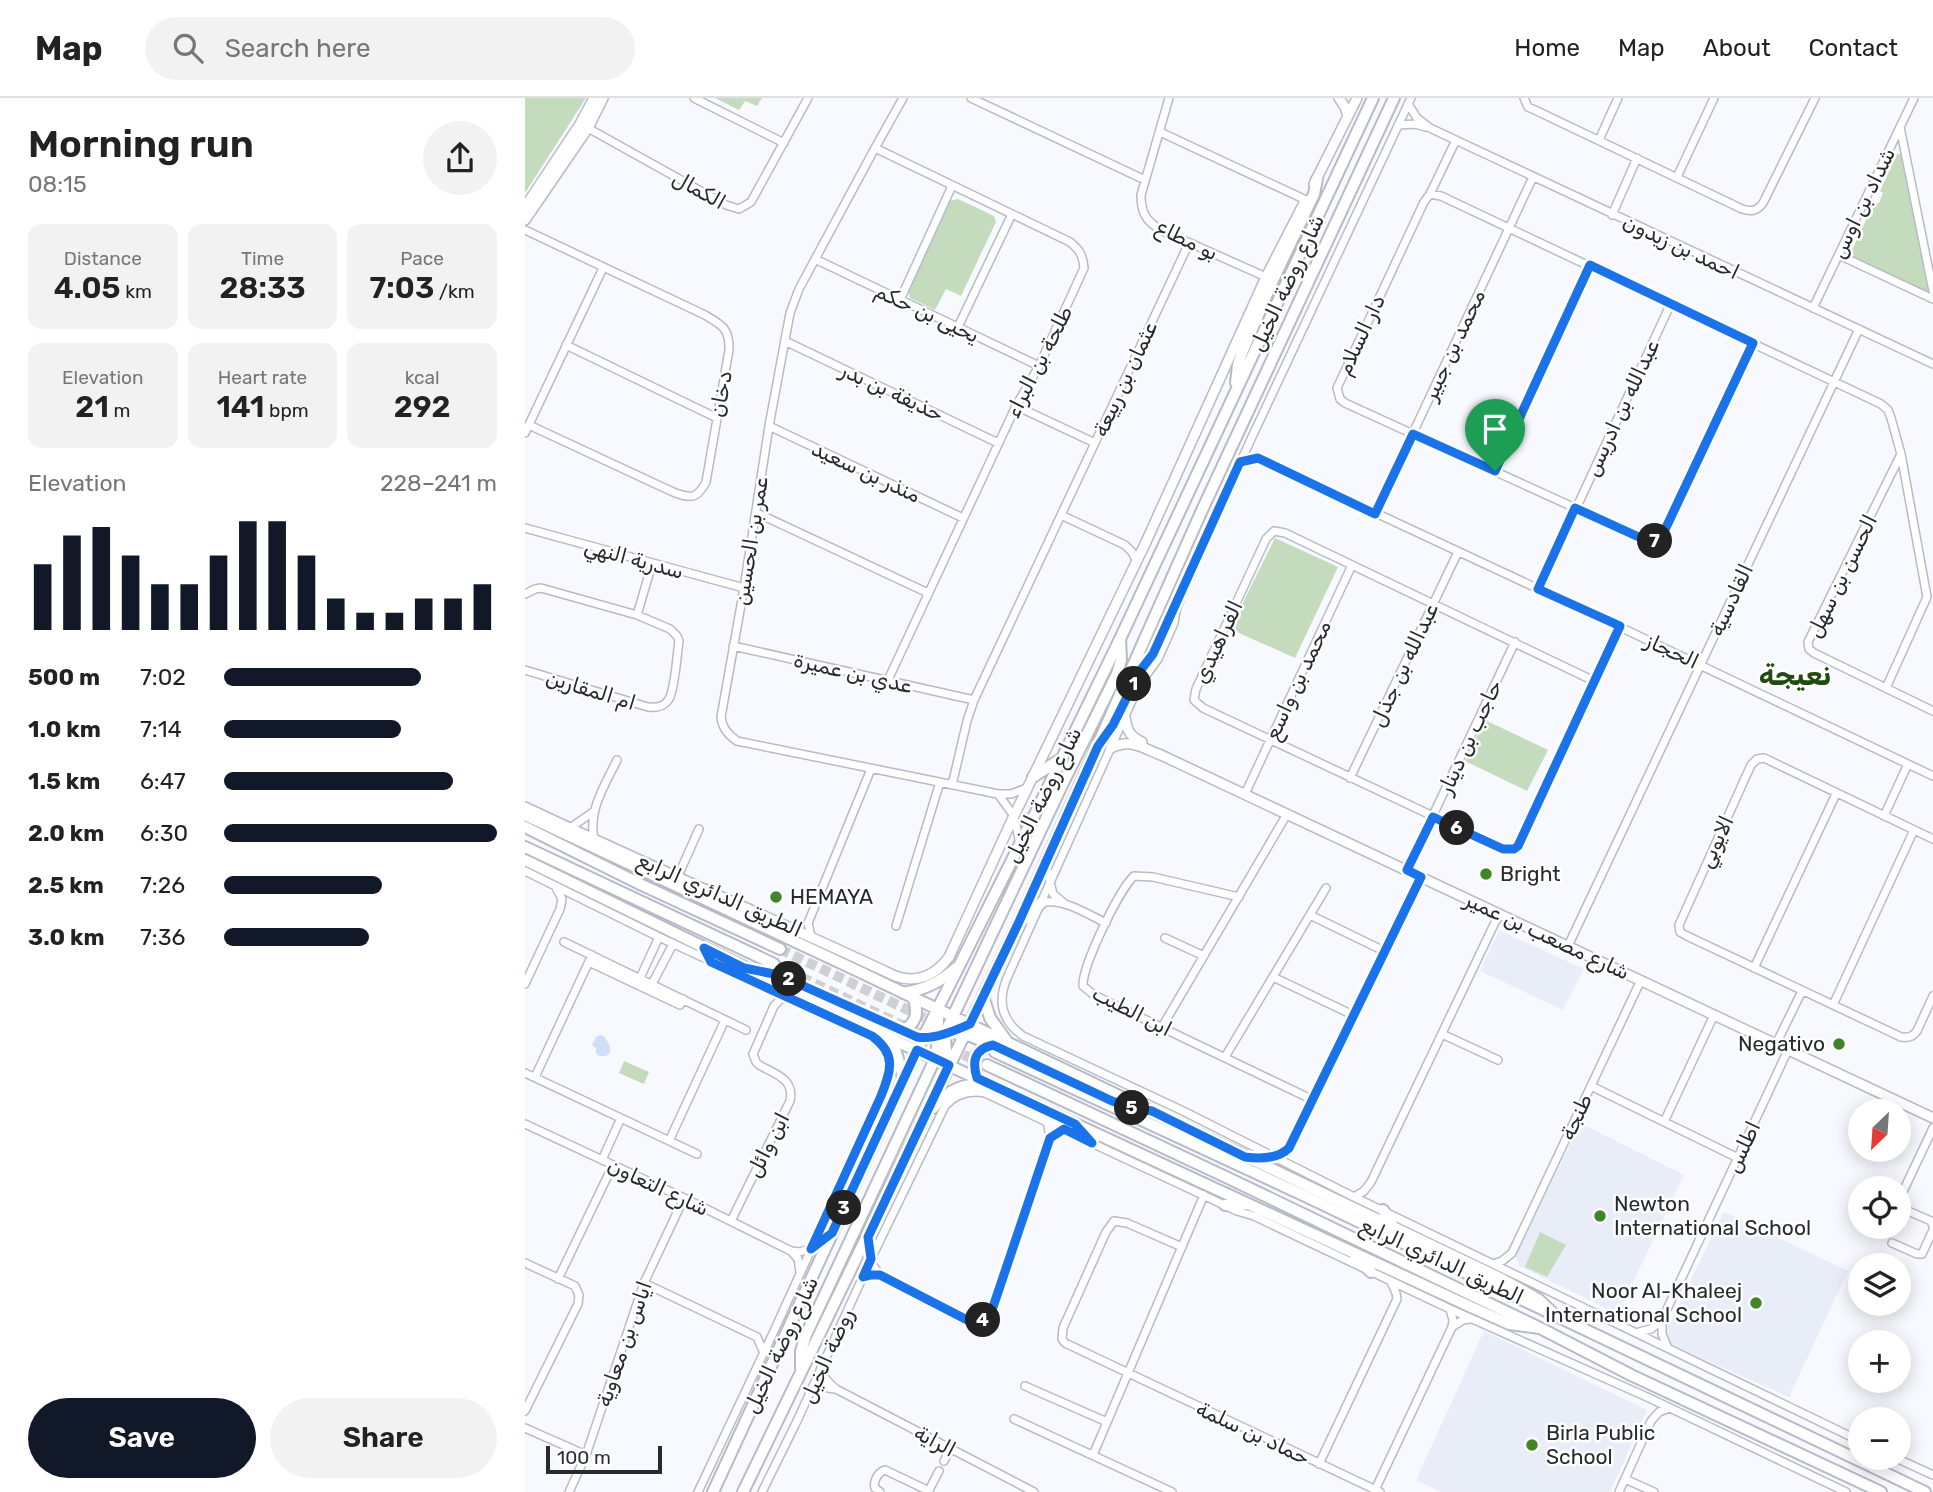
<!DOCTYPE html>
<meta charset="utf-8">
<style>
body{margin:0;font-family:Rubik,"Noto Naskh Arabic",sans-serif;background:#f2f2f2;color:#222;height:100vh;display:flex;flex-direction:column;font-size:26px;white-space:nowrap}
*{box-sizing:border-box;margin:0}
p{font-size:23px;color:#767676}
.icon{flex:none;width:38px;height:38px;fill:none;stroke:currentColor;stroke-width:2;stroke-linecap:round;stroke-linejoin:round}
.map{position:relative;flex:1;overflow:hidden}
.panel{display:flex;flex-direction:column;background:#fff;width:525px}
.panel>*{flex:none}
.needle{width:46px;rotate:205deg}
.buttons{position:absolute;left:1323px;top:1001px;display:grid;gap:14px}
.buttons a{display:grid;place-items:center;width:63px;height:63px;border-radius:50%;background:#fff;box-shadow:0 4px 18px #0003;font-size:35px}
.scale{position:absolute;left:21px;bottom:18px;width:116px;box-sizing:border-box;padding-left:7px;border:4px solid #282a2e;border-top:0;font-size:19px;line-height:24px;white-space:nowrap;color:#282a2e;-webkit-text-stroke:5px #fff;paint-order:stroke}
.pin{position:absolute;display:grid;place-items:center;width:60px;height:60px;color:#fff;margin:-72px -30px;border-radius:50% 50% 50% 0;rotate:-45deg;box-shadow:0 0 7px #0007}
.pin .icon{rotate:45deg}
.km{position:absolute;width:35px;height:35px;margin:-18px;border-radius:50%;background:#222;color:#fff;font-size:19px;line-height:35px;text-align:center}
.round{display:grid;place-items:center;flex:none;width:74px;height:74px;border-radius:37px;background:#f2f2f2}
.head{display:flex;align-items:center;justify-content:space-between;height:119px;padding:0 28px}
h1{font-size:38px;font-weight:600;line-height:52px}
.figures{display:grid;grid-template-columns:repeat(3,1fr);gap:10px;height:119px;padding:7px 28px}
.figures div{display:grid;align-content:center;border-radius:14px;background:#f2f2f2;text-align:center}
.figures b{font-size:30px;font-weight:600}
.figures small{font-size:19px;font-weight:400}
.figures p{font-size:19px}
.chart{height:196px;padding:14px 28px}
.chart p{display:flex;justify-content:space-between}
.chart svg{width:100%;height:126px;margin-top:7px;stroke:#111827;stroke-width:6}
.button{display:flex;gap:14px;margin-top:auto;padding:14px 28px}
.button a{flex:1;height:80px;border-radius:42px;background:#111827;color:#fff;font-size:28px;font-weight:600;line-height:80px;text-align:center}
.button a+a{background:#f2f2f2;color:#222}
ul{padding:0 28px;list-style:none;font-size:23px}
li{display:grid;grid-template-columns:112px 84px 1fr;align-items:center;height:52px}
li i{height:18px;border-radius:9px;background:#111827}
header{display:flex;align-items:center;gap:42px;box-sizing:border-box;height:98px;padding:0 35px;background:#fff;border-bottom:2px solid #e0e0e0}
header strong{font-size:33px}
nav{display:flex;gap:38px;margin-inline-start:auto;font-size:24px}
.search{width:490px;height:63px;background:#f2f2f2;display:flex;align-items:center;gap:18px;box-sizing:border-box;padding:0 24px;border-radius:38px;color:#767676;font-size:26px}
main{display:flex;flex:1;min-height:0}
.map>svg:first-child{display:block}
.built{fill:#e8edf8}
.green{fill:#c4dbbd}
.water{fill:#d1def9}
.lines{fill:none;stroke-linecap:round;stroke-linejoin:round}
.primary-tunnel{stroke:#ced0d4;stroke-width:10;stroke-dasharray:10 5;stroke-linecap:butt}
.minor-casing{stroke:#b6bbc6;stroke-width:10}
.tertiary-casing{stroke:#b6bbc6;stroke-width:12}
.primary-casing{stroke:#b6bbc6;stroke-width:14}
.minor{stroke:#fff;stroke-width:7}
.tertiary{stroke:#fff;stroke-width:9}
.primary{stroke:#fff;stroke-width:10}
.route-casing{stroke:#fff;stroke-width:14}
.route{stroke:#1a73e8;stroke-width:9}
.poi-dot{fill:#418529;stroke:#fff;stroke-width:2.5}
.labels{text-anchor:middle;stroke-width:5;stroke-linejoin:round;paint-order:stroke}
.street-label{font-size:21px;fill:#282a2e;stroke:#fff}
.poi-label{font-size:21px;fill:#282a2e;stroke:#fff;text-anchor:start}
.district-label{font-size:28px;font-weight:bold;fill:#214c11;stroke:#fff}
</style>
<header>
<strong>Map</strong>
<div class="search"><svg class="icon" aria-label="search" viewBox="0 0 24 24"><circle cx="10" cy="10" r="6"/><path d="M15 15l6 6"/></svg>Search here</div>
<nav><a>Home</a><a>Map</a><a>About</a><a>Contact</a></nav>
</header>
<main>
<section class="panel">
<div class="head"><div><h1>Morning run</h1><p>08:15</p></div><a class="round"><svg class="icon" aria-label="share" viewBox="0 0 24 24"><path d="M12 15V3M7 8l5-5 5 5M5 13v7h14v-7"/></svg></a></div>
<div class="figures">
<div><p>Distance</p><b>4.05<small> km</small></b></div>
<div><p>Time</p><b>28:33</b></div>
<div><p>Pace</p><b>7:03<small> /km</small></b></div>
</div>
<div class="figures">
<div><p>Elevation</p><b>21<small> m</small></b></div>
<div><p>Heart rate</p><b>141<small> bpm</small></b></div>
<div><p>kcal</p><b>292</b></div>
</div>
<div class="chart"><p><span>Elevation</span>228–241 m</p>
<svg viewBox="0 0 160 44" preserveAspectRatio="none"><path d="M5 44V21M15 44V11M25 44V8M35 44V18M45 44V28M55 44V28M65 44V18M75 44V6M85 44V6M95 44V18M105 44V33M115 44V38M125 44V38M135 44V33M145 44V33M155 44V28"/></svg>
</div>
<ul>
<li><b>500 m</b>7:02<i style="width:72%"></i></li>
<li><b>1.0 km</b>7:14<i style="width:65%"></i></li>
<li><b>1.5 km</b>6:47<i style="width:84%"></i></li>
<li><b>2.0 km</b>6:30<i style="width:100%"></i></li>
<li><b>2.5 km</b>7:26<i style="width:58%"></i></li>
<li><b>3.0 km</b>7:36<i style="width:53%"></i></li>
</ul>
<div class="button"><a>Save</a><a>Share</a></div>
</section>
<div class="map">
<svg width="1408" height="1394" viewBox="0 0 1408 1394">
<rect width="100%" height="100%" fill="#f7f9fe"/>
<!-- built -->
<path class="built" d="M974,832L1059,871L1038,912L955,873Z
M1055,1025L1159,1077L1093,1216L994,1168L991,1158Z
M1199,1114L1323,1173L1264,1299L1145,1246L1139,1237Z
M959,1233L1122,1312L1085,1394H916L891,1382Z"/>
<!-- green -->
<path class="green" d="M0,0H61L0,95Z
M190,0H237L232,8L220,3L214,12Z
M1372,56H1378L1405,189L1403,194L1329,159L1327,152L1348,107L1354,105L1358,95L1355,93Z
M433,101L469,118L471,124L436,198L421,191L410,212L385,200L383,192L424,103Z
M750,440L813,469L770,560L705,531Z
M960,622L1023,652L1002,693L940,663Z
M99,963L124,974L119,986L94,975Z
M1015,1134L1041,1147L1022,1179L1000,1169Z"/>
<!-- water -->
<path class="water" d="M75,937L79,938L85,948V955L81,958H74L71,955V950L67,947L71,939Z"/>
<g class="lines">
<!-- primary-tunnel -->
<path class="primary-tunnel" d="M255,851L442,940
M249,866L458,966"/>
<!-- minor casing -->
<g class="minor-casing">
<path id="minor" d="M169,0L259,45
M378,0L350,50L274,191L265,215L244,328L219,490L196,619C197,630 203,637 212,643L473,696H486L502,690
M446,0L620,82
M644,0L616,97C616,115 621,123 636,132L741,179
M886,0L726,341L653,502L649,525L633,561L614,587L482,880C472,904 477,923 498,938L658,1013L829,1099L1335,1343
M999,0L1003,9L1012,13L1217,111C1227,114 1232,113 1238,105L1290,0
M883,6L892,20L905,30L1408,266
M873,27L890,26L901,29
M61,29L201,107L214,111L226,104L283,0
M1375,29L1408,193
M635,34L781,102
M1074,42L1093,0
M350,50L545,144C555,152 558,158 559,170L514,268L491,308L363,582
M1152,79L1189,0
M905,96L931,42
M1087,117L1112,60
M0,132L180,217C197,227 205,231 204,252L181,384C172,401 166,401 148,394L4,327
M1314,157L1408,201
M290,161L514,268
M375,202L427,88
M1288,210L1389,0
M433,229L487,116
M260,243L473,345
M1228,245L1141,432L1137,438L1131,442L1116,440L820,305L815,301L812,290L899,104L905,96L916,98L1356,306L1363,312L1366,320L1376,356L1402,499L1361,590
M41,247L192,320
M491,308L570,345
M244,328L438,420
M0,335L78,170
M1376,356L1283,544L1284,551L1289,555L1408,613
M715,364L733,360L1095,529L1408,678
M970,373L1065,168
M232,415L403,495
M850,416L1008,79
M536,417L600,447L607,454L612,464
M0,430L219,490
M1014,491L1146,205
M0,496L10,491L16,490L112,517L145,531L152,538L154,543C152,556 150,591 144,601C139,609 132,610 123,609L0,572
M112,517L127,466
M208,548L449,602
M1069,583L760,435L749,433L741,441L671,591L669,602L678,610L978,751H989L996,743L1095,529
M825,680L933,454
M427,687L442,623L449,602L664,145
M473,696L489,718L495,746
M720,696L827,467
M1359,718L1383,666
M45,730L68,714
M69,741C63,712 80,687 92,662
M1408,741L1239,660L1232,661L1226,667L1154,827L1155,834L1160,837L1376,939C1384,940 1387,939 1392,933L1408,898
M521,767L528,796L539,805
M882,772L990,544
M0,773L134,839L347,938C372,956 366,973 356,998L249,1233L173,1394
M153,778L174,731
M714,799L628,779L609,778C594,792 557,868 558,888L569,897L788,1002
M516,805C537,799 562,816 581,825
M785,817L859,853
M371,828L415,684
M286,838L283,825L346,671
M640,840L679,858
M39,844L221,932
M1043,848L1334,231
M64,864L155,907L158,901
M1229,870L1311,696
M748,879L828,917
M115,880L134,839
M0,886L35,811L37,801L30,788
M127,886L148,846
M1308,907L1389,732
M637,929L762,716
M917,936L973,962
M1251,946L1277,893
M700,959L801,790
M0,975L172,1056
M10,979L67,857
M1066,988L1213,1060
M1139,1024L1189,917
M0,1026L159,1100L266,1153L274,1154L285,1151
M144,1043L200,922
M749,1059L757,1056L764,1050L896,779
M77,1062L96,1020
M829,1099L839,1093L846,1084L974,816
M1374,1102L1408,1030
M1374,1109L1406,1123L1408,1128
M206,1123L265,1003C270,981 250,976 234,967L231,964L228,956L249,908L255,902L261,899
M343,1139L347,1166L355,1177L436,1221C450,1226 459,1225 467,1211L525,1040L522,1023
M1367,1145L1392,1156H1397L1408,1132
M657,1149L602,1125L589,1123L581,1134L538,1230L537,1241L540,1245L855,1394
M266,1153L273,1161L275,1174
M0,1165L50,1188L54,1197L53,1206L0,1313
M968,1166L977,1163L987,1155L1116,882
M33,1181L88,1067
M119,1185L232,1239L239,1255
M925,1211L928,1222L927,1229L938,1222L945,1221
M1137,1223V1236L1142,1248
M1114,1234L1126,1231L1137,1222L1263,952
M296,1269C298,1280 303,1284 311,1291L509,1394
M500,1288L582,1324
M286,1291L297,1289L310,1291
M489,1321L647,1394
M0,1330L61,1357
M568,1357L679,1097
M1371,1360L1408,1377
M419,1363L425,1351
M794,1366L872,1201L871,1195L866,1184
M1100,1381L1129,1394
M850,1392L927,1229
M44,1394L61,1357L119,1185L159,1100
M237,1394L272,1323L346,1161L420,1008C431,996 444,992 460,995L712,1113L729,1118L925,1211L1122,1299L1321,1394
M355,1394L350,1390C348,1383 353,1374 360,1372L404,1393
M403,1394L414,1373
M1094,1394L1126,1323L1134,1314L1144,1310"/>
</g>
<!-- tertiary casing -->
<g class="tertiary-casing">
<path id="tertiary" d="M814,0L820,9L823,18
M789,86L832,0
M0,109L55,26L69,0
M0,122L63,30L78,0
M600,619C602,632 604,638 617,644
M586,650C606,640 617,650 636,657L1408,1020
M0,709C122,767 247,820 370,878C392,886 411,877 424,859L487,722L621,444L741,179L779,105"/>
</g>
<!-- primary casing -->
<g class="primary-casing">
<path id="primary" d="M711,285L713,267L716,257L748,182L789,96L792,81
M598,607L615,573L628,556L653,502
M508,679L534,662
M0,717L335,874L977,1181L1013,1201L1029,1216
M0,729L117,787L255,851
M0,749L249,866
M0,762L371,943L946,1209L984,1226L1015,1230
M498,822L516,805
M240,873L269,884L383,936L398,940L402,939
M378,895C398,892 416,884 431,870
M458,898L465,920L481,942
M375,933C392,927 394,914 388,899
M434,937L446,938L477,952
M358,938L371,954L378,979
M470,954L778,1097L1400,1394
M424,967C421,954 418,942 423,929L537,687L592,576L596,562L595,541
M462,967L701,1079L1015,1230L1106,1277L1356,1394
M452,980C447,964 449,950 468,948
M408,1010C421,994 438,984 460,987
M555,1030L567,1045
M726,1060L749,1059
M700,1107L722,1106
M858,1112L868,1128
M286,1151L305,1137
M830,1159L846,1174
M276,1271V1253L281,1237L410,961L413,942V914
M188,1394L388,960L509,718L595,541L848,0
M218,1394L493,826L678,410L869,0"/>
</g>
<!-- minor -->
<use href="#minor" class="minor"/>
<!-- tertiary -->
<use href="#tertiary" class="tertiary"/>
<!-- primary -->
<use href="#primary" class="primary"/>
</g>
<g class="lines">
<!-- route casing -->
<g class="route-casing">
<path id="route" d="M1065,167L1228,245L1137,438C1129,444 1125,443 1116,440L1050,410L1013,491L1095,528L993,748L989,751H978L908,719L882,772L896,779L764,1050C753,1061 735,1061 720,1059L627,1013L608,1010L587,1003L468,947C449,951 447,964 452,980L550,1026L567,1045L539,1031L525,1040L467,1212C462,1221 457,1224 446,1224L355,1177H346L338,1179L346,1161L343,1139L424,967L392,952L307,1135L286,1151L356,998C366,973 372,956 347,938L186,864L179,850L219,870L254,877L392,939C408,942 429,933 445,926L493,826L573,648L588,627L615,573L628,556L715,364L733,360L850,416L888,336L970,373Z"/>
</g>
<!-- route -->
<use href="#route" class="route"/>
</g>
<!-- markers -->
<g class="poi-dot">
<circle cx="961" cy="776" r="7"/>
<circle cx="251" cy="799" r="7"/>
<circle cx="1314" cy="946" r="7"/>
<circle cx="1075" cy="1118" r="7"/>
<circle cx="1231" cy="1205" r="7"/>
<circle cx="1007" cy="1347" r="7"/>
</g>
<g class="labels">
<!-- street labels -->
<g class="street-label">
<text transform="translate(174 92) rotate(29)" y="7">الكمال</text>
<text transform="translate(1338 105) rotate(-64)" y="7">شداد بن اوس</text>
<text transform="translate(662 142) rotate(26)" y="7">بو مطاع</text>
<text transform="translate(1156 149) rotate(25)" y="7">احمد بن زيدون</text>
<text transform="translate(762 185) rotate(-65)" y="7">شارع روضة الخيل</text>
<text transform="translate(402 215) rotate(25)" y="7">يحيى بن حكم</text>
<text transform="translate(836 237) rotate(-65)" y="7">دار السلام</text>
<text transform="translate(929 247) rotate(-65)" y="7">محمد بن جبير</text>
<text transform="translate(514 264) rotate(-63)" y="7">طلحة بن البراء</text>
<text transform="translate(600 281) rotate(-65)" y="7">عثمان بن ربيعة</text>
<text transform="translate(367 294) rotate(25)" y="7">حذيفة بن بدر</text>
<text transform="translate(196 296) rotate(-80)" y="7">دخان</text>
<text transform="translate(1097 310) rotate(-65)" y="7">عبدالله بن ادريس</text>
<text transform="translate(341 374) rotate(25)" y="7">منذر بن سعيد</text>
<text transform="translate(226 443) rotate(-81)" y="7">عمر بن الحسين</text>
<text transform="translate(109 461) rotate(15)" y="7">سدرية النهي</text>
<text transform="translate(1317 478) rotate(-64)" y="7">الحسن بن سهل</text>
<text transform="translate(1206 502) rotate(-65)" y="7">القادسية</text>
<text transform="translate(693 544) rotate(-65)" y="7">الفراهيدي</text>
<text transform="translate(1147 553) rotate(25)" y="7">الحجاز</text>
<text transform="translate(879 567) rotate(-65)" y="7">عبدالله بن جذل</text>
<text transform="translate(328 575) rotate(13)" y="7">عدي بن عميرة</text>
<text transform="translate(773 582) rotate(-65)" y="7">محمد بن واسع</text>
<text transform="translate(66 592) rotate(17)" y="7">ام المقارين</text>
<text transform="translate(945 639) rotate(-65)" y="7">حاجب بن دينار</text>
<text transform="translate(518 697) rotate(-64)" y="7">شارع روضة الخيل</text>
<text transform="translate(1191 744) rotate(-65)" y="7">الايوبي</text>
<text transform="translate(195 797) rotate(24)" y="7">الطريق الدائري الرابع</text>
<text transform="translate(1022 838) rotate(25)" y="7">شارع مصعب بن عمير</text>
<text transform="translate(607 913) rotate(27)" y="7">ابن الطيب</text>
<text transform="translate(1051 1019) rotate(-65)" y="7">طنجة</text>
<text transform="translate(243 1047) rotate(-63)" y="7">ابن وائل</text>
<text transform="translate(1218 1049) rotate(-65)" y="7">اطلس</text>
<text transform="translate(133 1089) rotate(25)" y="7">شارع التعاون</text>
<text transform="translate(917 1163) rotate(25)" y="7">الطريق الدائري الرابع</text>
<text transform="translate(99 1246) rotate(-71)" y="7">اياس بن معاوية</text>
<text transform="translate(256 1247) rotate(-65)" y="7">شارع روضة الخيل</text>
<text transform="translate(302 1258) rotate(-66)" y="7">روضة الخيل</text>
<text transform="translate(728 1335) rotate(25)" y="7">حماد بن سلمة</text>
<text transform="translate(410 1343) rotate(28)" y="7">الراية</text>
</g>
<!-- poi labels -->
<g class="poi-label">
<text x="975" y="783">Bright</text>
<text x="265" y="806">HEMAYA</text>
<text x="1300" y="953" text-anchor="end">Negativo</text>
<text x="1089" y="1113">Newton<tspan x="1089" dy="24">International School</tspan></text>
<text x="1217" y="1200" text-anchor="end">Noor Al-Khaleej<tspan x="1217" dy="24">International School</tspan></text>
<text x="1021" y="1342">Birla Public<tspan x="1021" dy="24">School</tspan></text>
</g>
<!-- district labels -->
<g class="district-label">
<text x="1270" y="587">نعيجة</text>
</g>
</g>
</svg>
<div class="buttons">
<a><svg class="needle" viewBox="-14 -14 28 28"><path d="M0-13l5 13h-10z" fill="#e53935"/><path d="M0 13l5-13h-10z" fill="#767676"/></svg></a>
<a><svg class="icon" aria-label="locate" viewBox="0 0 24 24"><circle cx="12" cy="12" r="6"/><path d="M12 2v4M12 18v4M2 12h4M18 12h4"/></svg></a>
<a><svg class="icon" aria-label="layers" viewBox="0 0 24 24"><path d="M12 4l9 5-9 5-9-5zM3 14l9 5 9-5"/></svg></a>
<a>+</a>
<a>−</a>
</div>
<div class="scale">100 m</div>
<div class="pin" style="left:970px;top:373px;background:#1e9e55"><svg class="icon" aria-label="arrive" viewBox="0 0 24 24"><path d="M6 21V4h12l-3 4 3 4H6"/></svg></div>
<b class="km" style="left:609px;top:586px">1</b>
<b class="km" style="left:264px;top:881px">2</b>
<b class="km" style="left:319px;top:1110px">3</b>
<b class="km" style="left:458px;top:1222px">4</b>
<b class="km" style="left:607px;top:1010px">5</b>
<b class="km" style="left:932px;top:730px">6</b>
<b class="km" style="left:1130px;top:443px">7</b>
</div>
</main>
